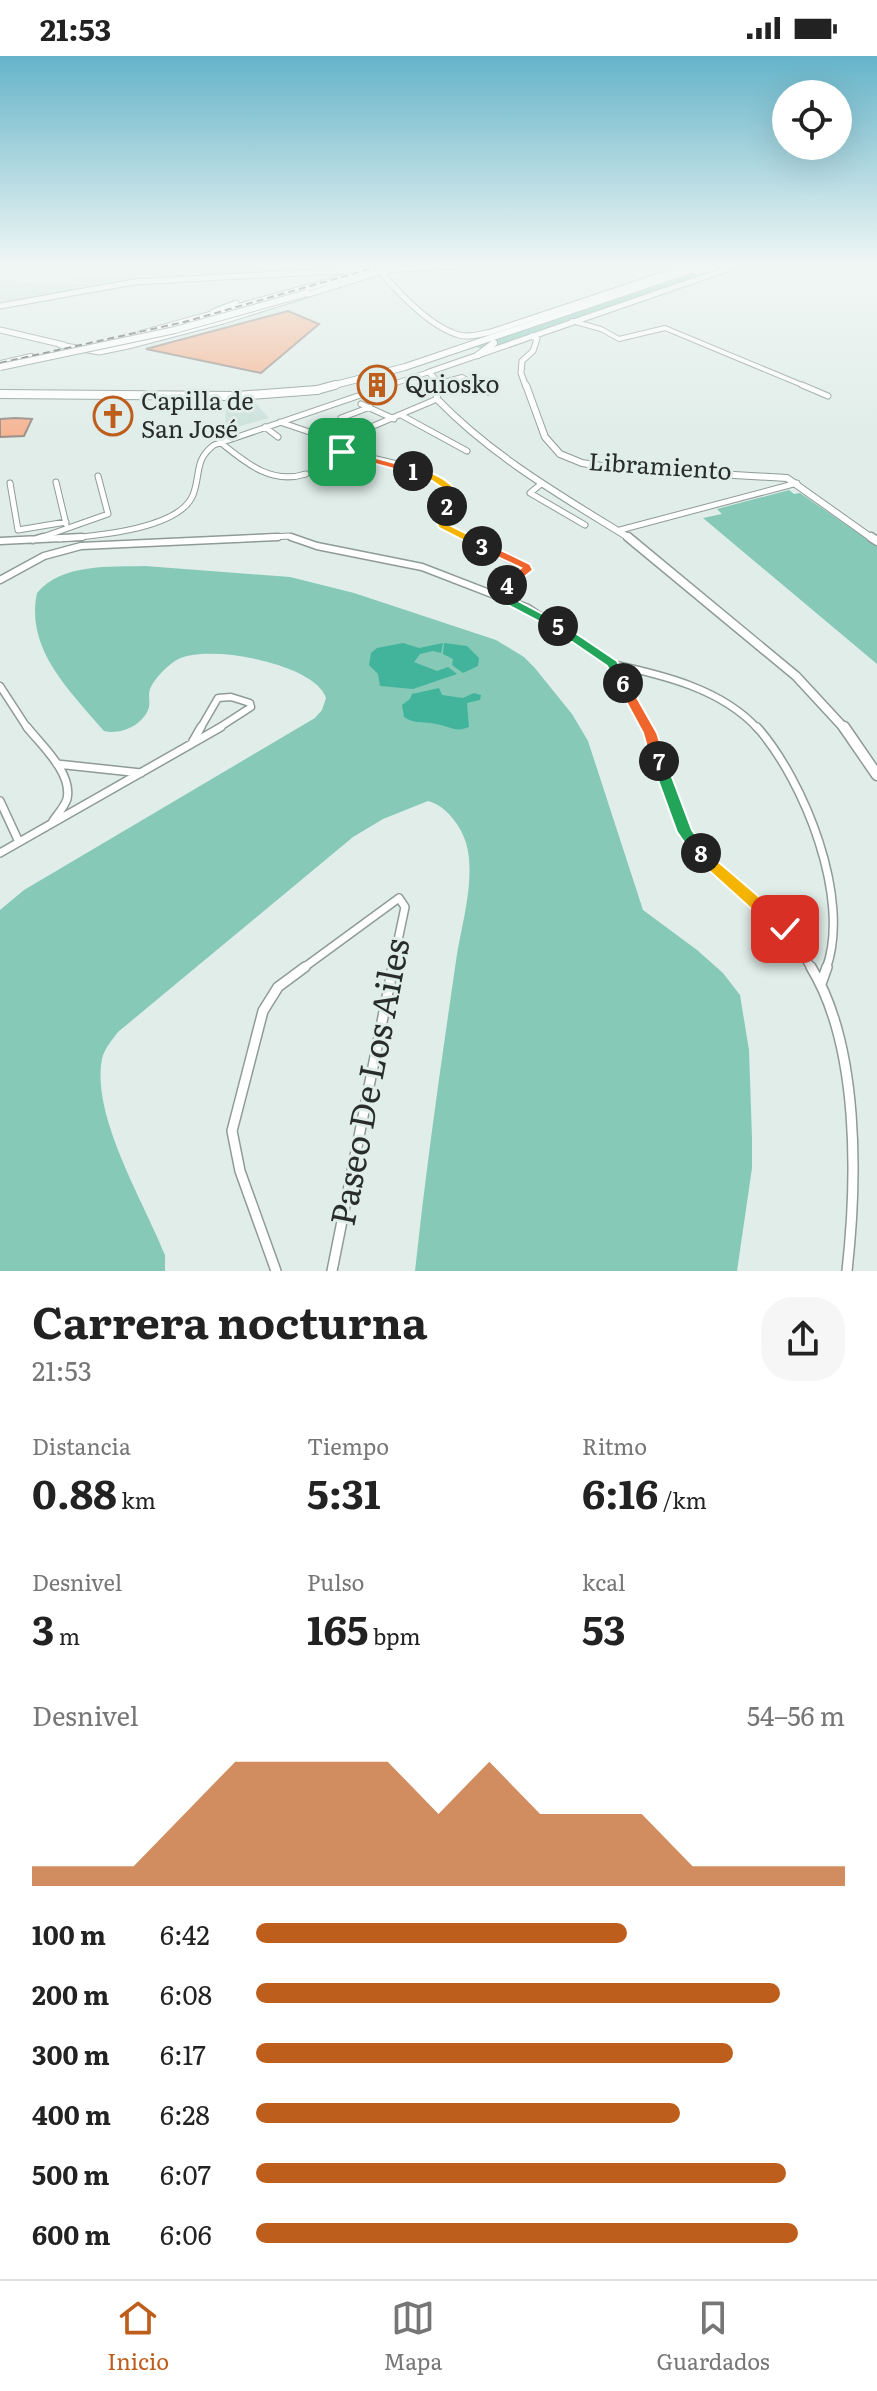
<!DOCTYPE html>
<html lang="es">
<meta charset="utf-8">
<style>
body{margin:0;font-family:Literata,serif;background:#f6f6f6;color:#222;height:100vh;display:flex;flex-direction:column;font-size:30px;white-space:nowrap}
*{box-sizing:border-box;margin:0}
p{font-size:26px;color:#767676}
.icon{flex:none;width:44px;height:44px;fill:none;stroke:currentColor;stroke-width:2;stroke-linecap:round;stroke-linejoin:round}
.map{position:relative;height:1215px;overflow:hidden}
.drawer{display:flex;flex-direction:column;background:#fff;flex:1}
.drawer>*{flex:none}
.fabs{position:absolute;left:772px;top:24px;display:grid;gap:16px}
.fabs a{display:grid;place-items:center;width:80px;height:80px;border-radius:50%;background:#fff;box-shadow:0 8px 32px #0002;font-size:40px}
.pin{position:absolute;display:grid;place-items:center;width:68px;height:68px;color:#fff;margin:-34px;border-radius:16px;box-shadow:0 4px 12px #0006}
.km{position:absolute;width:40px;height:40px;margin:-20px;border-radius:50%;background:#222;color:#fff;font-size:22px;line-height:40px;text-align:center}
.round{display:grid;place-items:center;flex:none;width:84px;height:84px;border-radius:32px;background:#f6f6f6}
.headline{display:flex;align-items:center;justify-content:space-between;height:136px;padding:0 32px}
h1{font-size:44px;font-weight:700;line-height:60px}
.stats{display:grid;grid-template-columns:repeat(3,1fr);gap:12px;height:136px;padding:8px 32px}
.stats div{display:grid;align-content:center}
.stats b{font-size:40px;font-weight:700}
.stats small{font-size:22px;font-weight:400}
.stats p{font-size:22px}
.chart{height:224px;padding:16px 32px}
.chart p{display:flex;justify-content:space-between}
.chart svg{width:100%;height:144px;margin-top:8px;fill:#be5e1c;opacity:.7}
ul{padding:0 32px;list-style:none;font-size:26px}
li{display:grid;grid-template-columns:128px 96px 1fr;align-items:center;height:60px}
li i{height:20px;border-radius:10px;background:#be5e1c}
.status{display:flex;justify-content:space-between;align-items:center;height:56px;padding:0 40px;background:#fff;direction:ltr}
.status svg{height:22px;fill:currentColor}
.tabs{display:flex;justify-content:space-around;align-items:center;height:112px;border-top:2px solid #e0e0e0;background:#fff;font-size:22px;color:#767676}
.tabs a{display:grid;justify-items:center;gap:4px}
.tabs .selected{color:#be5e1c}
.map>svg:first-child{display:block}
.built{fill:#cce1db}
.green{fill:#86c9b7}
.water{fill:#41b49b}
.building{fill:#f5b593;stroke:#9b908b;stroke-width:2}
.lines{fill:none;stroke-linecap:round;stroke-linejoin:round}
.minor-far4-casing{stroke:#8f9b98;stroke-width:6}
.minor-far3-casing{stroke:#8f9b98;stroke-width:7}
.minor-far2-casing{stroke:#8f9b98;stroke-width:9}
.minor-far1-casing{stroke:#8f9b98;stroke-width:10}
.minor-casing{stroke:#8f9b98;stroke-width:12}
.secondary-far3-casing{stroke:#8f9b98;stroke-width:7}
.secondary-far2-casing{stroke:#8f9b98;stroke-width:8}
.secondary-far1-casing{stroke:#8f9b98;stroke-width:11}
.secondary-casing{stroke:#8f9b98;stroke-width:13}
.primary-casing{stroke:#8f9b98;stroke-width:7}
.trunk-far1-casing{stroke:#8f9b98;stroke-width:8}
.trunk-casing{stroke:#8f9b98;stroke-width:10}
.motorway-far1-casing{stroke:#8f9b98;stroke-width:8}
.motorway-casing{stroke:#8f9b98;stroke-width:10}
.minor-far4{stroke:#fff;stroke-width:4}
.minor-far3{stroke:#fff;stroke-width:5}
.minor-far2{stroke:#fff;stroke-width:6}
.minor-far1{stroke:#fff;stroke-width:7}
.minor{stroke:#fff;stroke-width:9}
.secondary-far3{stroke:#fff;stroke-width:5}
.secondary-far2{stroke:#fff;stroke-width:6}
.secondary-far1{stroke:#fff;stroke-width:8}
.secondary{stroke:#fff;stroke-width:10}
.primary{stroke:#fff;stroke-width:5}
.trunk-far1{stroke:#fff;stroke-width:6}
.trunk{stroke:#fff;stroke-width:8}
.motorway-far1{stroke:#fff;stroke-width:6}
.motorway{stroke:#fff;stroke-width:8}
.rail{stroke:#4a504f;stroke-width:2;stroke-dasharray:7 4;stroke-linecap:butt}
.motorway-bridge-casing{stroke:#8f9b98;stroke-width:8;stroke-linecap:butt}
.motorway-bridge{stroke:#fff;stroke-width:6}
.split-1{fill:#f0652b;stroke:#fff;stroke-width:2}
.split-2{fill:#f5b400;stroke:#fff;stroke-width:2}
.split-3{fill:#f5b400;stroke:#fff;stroke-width:2}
.split-4{fill:#f0652b;stroke:#fff;stroke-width:2}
.split-5{fill:#22a559;stroke:#fff;stroke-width:2}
.split-6{fill:#22a559;stroke:#fff;stroke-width:2}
.split-7{fill:#f0652b;stroke:#fff;stroke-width:2}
.split-8{fill:#22a559;stroke:#fff;stroke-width:2}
.split-9{fill:#f5b400;stroke:#fff;stroke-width:2}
.labels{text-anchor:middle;stroke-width:6;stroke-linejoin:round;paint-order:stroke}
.far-poi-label{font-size:24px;fill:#282d2c;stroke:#e0ede9;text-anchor:start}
.far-street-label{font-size:24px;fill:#282d2c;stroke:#e0ede9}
.near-street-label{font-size:34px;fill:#282d2c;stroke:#e0ede9}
</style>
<div class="status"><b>21:53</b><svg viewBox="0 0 49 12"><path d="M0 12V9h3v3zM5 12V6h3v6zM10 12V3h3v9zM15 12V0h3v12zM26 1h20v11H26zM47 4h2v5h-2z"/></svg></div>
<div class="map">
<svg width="877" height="1215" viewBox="0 0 877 1215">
<rect width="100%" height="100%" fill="#e0ede9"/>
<!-- built -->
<path class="built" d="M63,210H354L363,213L127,224L0,247V225L94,228L70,225Z
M255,347L269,362L215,377L225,372L226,353Z"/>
<!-- green -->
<path class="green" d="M717,210H730L487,293L475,291Z
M789,434L794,438L800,437L877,490V608L703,462L722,458L717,453Z
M145,510L290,521L354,537L496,584L524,601L534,611L572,658L588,685L643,854L697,894L723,917L740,939L749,994L752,1082V1112L737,1215H415C426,1111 441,1008 456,905C461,870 474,831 468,795C465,775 448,750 428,745L383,763L353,781L118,976C112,984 104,993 102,1003C91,1060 144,1146 165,1199V1215H0V854L24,834L315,662L322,654L326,642C316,607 202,586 175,605C166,611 154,623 150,633C148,639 150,644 149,651C144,669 121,679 104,675C70,635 25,593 37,537C62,507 110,511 145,510Z"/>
<!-- water -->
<path class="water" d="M403,587L419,592L443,587L441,597L433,595L420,598L414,606L437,615L448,611L457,618L413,633L380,630L378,618L369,609L371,597L377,592Z
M444,587L467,590L479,602L478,610L463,617L452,609L453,603L443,598Z
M439,632L442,639L463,642L474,637L481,639L480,644L467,647L469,671C455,677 450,670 436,668C424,665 416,669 404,661L402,649L410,643L412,638Z"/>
<!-- building -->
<path class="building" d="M288,255L319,268L261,317L146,293Z
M15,362L32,363L24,380L0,381V363Z"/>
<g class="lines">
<!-- minor-far4 casing -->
<g class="minor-far4-casing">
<path id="minor-far4" d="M389,214L464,210
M572,265L601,273L619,283L665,272L807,331
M437,328L462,321L480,331
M384,331L429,316"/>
</g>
<!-- minor-far3 casing -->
<g class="minor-far3-casing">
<path id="minor-far3" d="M476,329L488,336
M802,329L828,340
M361,348L394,363
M401,359L467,395
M341,362L370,351
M280,366L327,382H345L437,343
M265,371L278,381
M317,379V386L329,393C363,402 430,407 451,438L442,462L445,471L468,483
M220,386C246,407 271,429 306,418
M56,426L66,468
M10,427L18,474L66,466
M541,428L530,437L585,469
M620,474L797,427
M37,483L108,458L98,420
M59,483C92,480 179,474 193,439C201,418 194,404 214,389L390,329
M236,483L289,480L296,483"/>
</g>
<!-- minor-far2 casing -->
<g class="minor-far2-casing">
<path id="minor-far2" d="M291,481L317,490L422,511L528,552L612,608L648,673
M464,481L526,511L520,520L495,537
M33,484L43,481
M0,485L82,481
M0,524L44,500L81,490L278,481
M612,608C663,619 722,633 758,673
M0,630L28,673
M200,673L218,642L231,641L250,647L251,651L217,673"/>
</g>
<!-- minor-far1 casing -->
<g class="minor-far1-casing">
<path id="minor-far1" d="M27,671C41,689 73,717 67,743C65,750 57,759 53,765
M647,671L671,741L691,786L791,880L812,913
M757,671C804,724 852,843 826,913
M193,685L201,671
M57,708L141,717
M0,745L19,786
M0,797L221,671
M302,913L399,842L405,851L392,913"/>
</g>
<!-- minor casing -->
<g class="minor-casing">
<path id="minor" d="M811,911C860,991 857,1125 847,1215
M821,928L827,911
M276,1215L240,1115L232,1075L263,955L278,931L305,911
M332,1215L393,911"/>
</g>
<!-- secondary-far3 casing -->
<g class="secondary-far3-casing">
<path id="secondary-far3" d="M388,214L383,219C402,240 431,271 459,279C469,282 481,278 491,276L689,210
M0,250L134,226L373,213
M0,274L64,289
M60,289L99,296L128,290L223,265L398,210
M436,331V324L429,316L736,210
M526,331L521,317L522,305L533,295L537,283L532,280"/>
</g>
<!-- secondary-far2 casing -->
<g class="secondary-far2-casing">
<path id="secondary-far2" d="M436,329L437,343C493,401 563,441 631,483
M526,329L545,381L560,398L582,407L614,412L787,422L873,483"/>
</g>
<!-- secondary-far1 casing -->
<g class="secondary-far1-casing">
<path id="secondary-far1" d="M628,481L796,620L845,673
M871,481L877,485"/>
</g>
<!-- secondary casing -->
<g class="secondary-casing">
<path id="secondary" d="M844,671L877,719"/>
</g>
<!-- primary casing -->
<g class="primary-casing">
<path id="primary" d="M213,256L236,247"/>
</g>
<!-- trunk-far1 casing -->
<g class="trunk-far1-casing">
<path id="trunk-far1" d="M697,216L716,210
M478,299L494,287
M327,331L405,311L703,210"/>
</g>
<!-- trunk casing -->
<g class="trunk-casing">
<path id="trunk" d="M317,334L335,329"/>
</g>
<!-- motorway-far1 casing -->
<g class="motorway-far1-casing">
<path id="motorway-far1" d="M141,278L386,210
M0,308L31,301"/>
</g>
<!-- motorway casing -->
<g class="motorway-casing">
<path id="motorway" d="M0,338L236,340L317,334"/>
</g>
<!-- minor-far4 -->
<use href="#minor-far4" class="minor-far4"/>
<!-- minor-far3 -->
<use href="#minor-far3" class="minor-far3"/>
<!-- minor-far2 -->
<use href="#minor-far2" class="minor-far2"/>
<!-- minor-far1 -->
<use href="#minor-far1" class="minor-far1"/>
<!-- minor -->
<use href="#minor" class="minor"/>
<!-- secondary-far3 -->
<use href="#secondary-far3" class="secondary-far3"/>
<!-- secondary-far2 -->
<use href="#secondary-far2" class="secondary-far2"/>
<!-- secondary-far1 -->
<use href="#secondary-far1" class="secondary-far1"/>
<!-- secondary -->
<use href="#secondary" class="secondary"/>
<!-- primary -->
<use href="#primary" class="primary"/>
<!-- trunk-far1 -->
<use href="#trunk-far1" class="trunk-far1"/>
<!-- trunk -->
<use href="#trunk" class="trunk"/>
<!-- motorway-far1 -->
<use href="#motorway-far1" class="motorway-far1"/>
<!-- motorway -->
<use href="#motorway" class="motorway"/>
<!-- rail -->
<path class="rail" d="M0,307L184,266L380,210"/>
<!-- motorway-bridge casing -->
<g class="motorway-bridge-casing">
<path id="motorway-bridge" d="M0,311L175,274L307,237"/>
</g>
<!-- motorway-bridge -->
<use href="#motorway-bridge" class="motorway-bridge"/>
</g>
<!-- sky -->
<linearGradient id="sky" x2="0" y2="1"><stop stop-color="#65b4c9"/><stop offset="0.55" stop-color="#f1f7f5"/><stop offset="1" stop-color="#f1f7f5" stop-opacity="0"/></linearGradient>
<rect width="877" height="380" fill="url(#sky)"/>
<!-- split-1 -->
<path class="split-1" d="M342,393L417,413L418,415L413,418L338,398Z"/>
<!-- split-2 -->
<path class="split-2" d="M410,413C426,413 451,422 457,438L450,452L441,450L445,434L432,425L410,417Z"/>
<!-- split-3 -->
<path class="split-3" d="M447,447L452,450L447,468L486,487V492H478L439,472L436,466L441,450Z"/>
<!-- split-4 -->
<path class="split-4" d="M478,487H486L530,508L533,514L512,531H503V526L521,512L478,492Z"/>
<!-- split-5 -->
<path class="split-5" d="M503,526L513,529L503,537L562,568V573H553L491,540V535Z"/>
<!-- split-6 -->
<path class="split-6" d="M553,568H562L617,605L629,627L627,630H618L607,610L553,573Z"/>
<!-- split-7 -->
<path class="split-7" d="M623,623L627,624L657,677L666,705L664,708H654L651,705L643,677L616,627Z"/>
<!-- split-8 -->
<path class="split-8" d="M659,700L666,705L692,774L709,797L706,802H695L677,776L651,705Z"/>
<!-- split-9 -->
<path class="split-9" d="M701,791L791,868L793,873L791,878H779L695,802L693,797Z"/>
<!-- icons -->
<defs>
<g id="building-ring" transform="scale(2)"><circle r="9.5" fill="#e0ede9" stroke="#be5e1c" stroke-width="1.5"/><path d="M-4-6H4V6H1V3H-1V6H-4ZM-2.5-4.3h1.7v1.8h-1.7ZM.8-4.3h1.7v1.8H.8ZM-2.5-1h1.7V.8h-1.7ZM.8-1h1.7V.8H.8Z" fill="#be5e1c"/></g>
<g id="church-ring" transform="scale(2)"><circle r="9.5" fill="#e0ede9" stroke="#be5e1c" stroke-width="1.5"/><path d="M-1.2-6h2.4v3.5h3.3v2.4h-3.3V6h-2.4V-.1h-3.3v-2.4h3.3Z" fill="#be5e1c"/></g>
</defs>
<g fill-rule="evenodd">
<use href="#building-ring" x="377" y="329"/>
<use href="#church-ring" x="113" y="360"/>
</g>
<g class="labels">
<!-- far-poi labels -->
<g class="far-poi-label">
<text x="405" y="337">Quiosko</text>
<text x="141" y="354">Capilla de<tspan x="141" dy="28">San José</tspan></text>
</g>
<!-- far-street labels -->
<g class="far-street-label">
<text transform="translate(660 411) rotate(4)" y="8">Libramiento</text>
</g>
<!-- near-street labels -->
<g class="near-street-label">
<text transform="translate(370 1026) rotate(-79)" y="12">Paseo De Los Ailes</text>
</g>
</g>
</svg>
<div class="fabs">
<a><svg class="icon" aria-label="locate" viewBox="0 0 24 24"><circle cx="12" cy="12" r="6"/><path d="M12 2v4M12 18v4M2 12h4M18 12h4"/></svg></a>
</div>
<div class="pin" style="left:342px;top:396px;background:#1e9e55"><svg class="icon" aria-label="arrive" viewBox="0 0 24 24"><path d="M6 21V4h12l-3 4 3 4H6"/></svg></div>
<div class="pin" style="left:785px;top:873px;background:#d93025"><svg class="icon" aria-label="check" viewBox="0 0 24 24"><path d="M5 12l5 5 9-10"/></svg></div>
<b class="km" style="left:413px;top:415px">1</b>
<b class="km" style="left:447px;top:450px">2</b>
<b class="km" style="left:482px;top:490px">3</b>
<b class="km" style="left:507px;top:529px">4</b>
<b class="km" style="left:558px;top:570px">5</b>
<b class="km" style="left:623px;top:627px">6</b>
<b class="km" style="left:659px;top:705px">7</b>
<b class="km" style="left:701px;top:797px">8</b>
</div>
<section class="drawer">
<div class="headline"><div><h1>Carrera nocturna</h1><p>21:53</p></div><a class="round"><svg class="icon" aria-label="share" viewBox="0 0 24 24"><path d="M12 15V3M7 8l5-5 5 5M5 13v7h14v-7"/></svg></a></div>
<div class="stats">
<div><p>Distancia</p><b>0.88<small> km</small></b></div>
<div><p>Tiempo</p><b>5:31</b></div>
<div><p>Ritmo</p><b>6:16<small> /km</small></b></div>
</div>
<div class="stats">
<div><p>Desnivel</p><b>3<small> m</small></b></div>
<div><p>Pulso</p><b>165<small> bpm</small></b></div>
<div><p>kcal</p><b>53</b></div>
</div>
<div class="chart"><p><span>Desnivel</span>54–56 m</p>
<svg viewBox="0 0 160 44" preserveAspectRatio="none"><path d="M0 44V38L10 38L20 38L30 22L40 6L50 6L60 6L70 6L80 22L90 6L100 22L110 22L120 22L130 38L140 38L150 38L160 38V44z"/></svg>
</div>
<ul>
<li><b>100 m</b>6:42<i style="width:63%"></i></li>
<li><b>200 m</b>6:08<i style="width:89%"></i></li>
<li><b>300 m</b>6:17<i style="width:81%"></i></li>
<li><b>400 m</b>6:28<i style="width:72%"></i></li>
<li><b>500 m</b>6:07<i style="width:90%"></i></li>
<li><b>600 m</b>6:06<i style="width:92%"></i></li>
</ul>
</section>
<nav class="tabs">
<a class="selected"><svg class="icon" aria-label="home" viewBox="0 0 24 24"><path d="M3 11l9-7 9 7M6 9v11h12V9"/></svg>Inicio</a>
<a><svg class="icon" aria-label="map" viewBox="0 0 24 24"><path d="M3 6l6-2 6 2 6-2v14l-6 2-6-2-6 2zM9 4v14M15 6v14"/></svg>Mapa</a>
<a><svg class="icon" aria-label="saved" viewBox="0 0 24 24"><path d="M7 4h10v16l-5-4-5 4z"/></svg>Guardados</a>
</nav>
